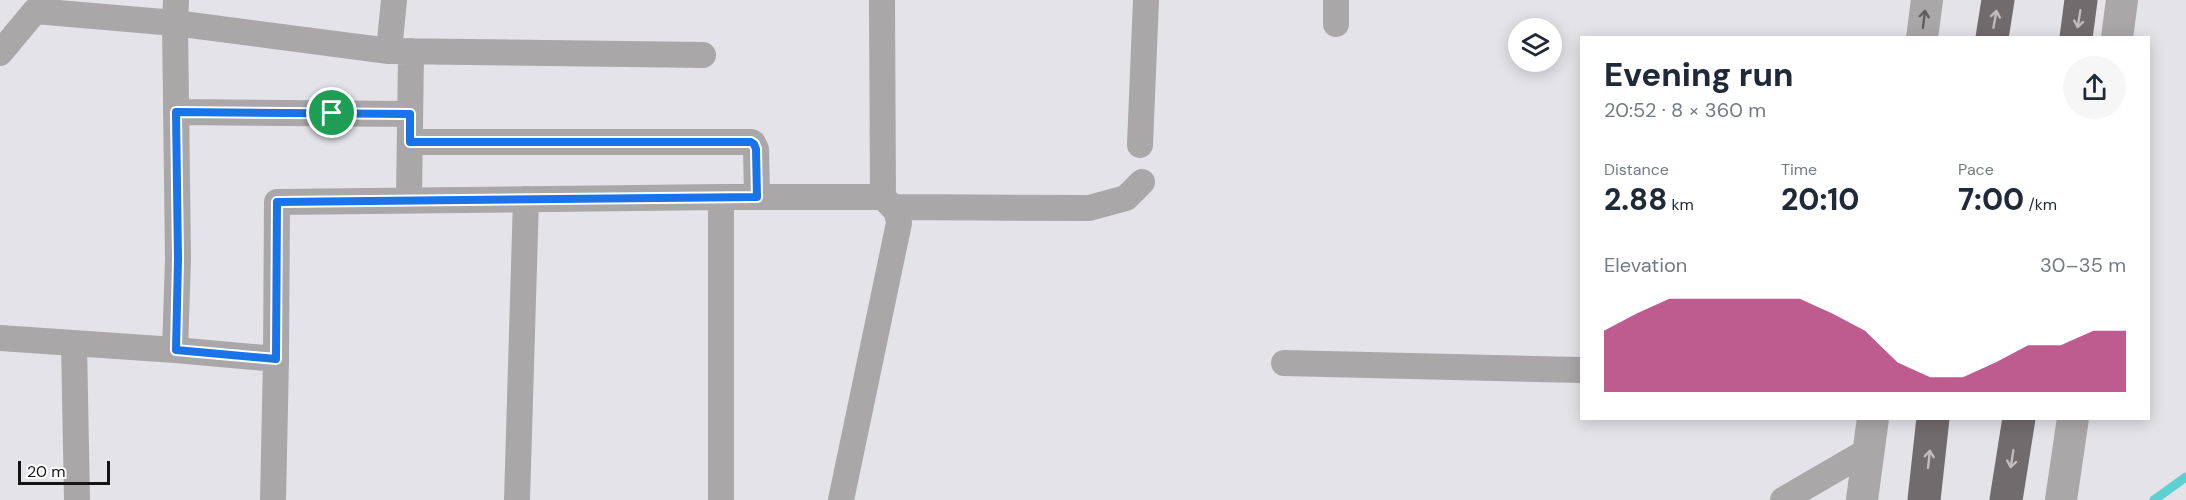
<!DOCTYPE html>
<meta charset="utf-8">
<style>
body{margin:0;font-family:"DM Sans",sans-serif;background:#f6f6f7;color:#1f2937;height:100vh;display:flex;flex-direction:column;font-size:22px;white-space:nowrap}
*{box-sizing:border-box;margin:0}
p{font-size:20px;color:#747a83}
.icon{flex:none;width:33px;height:33px;fill:none;stroke:currentColor;stroke-width:2;stroke-linecap:round;stroke-linejoin:round}
.map{position:relative;flex:1;overflow:hidden}
.panel{position:absolute;left:1580px;top:36px;width:570px;height:384px;display:flex;flex-direction:column;background:#fff;border-radius:0px;box-shadow:0 3px 15px #0003}
.panel>*{flex:none}
.tools{position:absolute;left:1508px;top:18px;display:grid;gap:12px}
.tools a{display:grid;place-items:center;width:54px;height:54px;border-radius:50%;background:#fff;box-shadow:0 3px 15px #0003;font-size:30px}
.scale{position:absolute;left:18px;bottom:15px;width:92px;box-sizing:border-box;padding-left:6px;border:3px solid #151516;border-top:0;font-size:16px;line-height:21px;white-space:nowrap;color:#151516;-webkit-text-stroke:4px #fff;paint-order:stroke}
.pin{position:absolute;display:grid;place-items:center;width:51px;height:51px;color:#fff;margin:-26px;border:3px solid #fff;border-radius:50%;box-shadow:0 2px 6px #0007}
.round{display:grid;place-items:center;flex:none;width:63px;height:63px;border-radius:32px;background:#f6f6f7}
.summary{display:flex;align-items:center;justify-content:space-between;height:102px;padding:0 24px}
h1{font-size:33px;font-weight:800;line-height:45px}
.stats{display:grid;grid-template-columns:repeat(3,1fr);gap:9px;height:102px;padding:6px 24px}
.stats div{display:grid;align-content:center}
.stats b{font-size:30px;font-weight:800}
.stats small{font-size:16px;font-weight:400}
.stats p{font-size:16px}
.chart{height:168px;padding:12px 24px}
.chart p{display:flex;justify-content:space-between}
.chart svg{width:100%;height:108px;margin-top:6px;fill:#a31860;opacity:.7}
.map>svg:first-child{display:block}
.lines{fill:none;stroke-linecap:round;stroke-linejoin:round}
.stream{stroke:#5fd0d1;stroke-width:9}
.minor{stroke:#a9a7a7;stroke-width:26}
.tertiary{stroke:#a9a7a7;stroke-width:32}
.trunk{stroke:#706b6c;stroke-width:33}
.oneway{stroke:#5f5e5e}
.oneway2{stroke:#bfbcbd}
.route-casing{stroke:#fff;stroke-width:12}
.route{stroke:#1a73e8;stroke-width:8}
</style>
<div class="map">
<svg width="2186" height="500" viewBox="0 0 2186 500">
<rect width="100%" height="100%" fill="#e3e3e8"/>
<g class="lines">
<!-- stream -->
<path class="stream" d="M2154,500L2186,477"/>
<!-- minor -->
<path class="minor" d="M176,0L175,23L389,51
M394,0L389,51L703,55
M1336,0V24
M0,53L35,11L175,23L178,259L175,350L276,359L277,202L721,197
M176,112L410,114
M410,142H751L753,143L756,149L757,197
M1140,145L1146,0
M409,200L411,51
M893,207L1089,208L1126,198L1142,182
M0,338L175,350
M74,343L77,500
M1284,363L1581,370
M273,500L276,359
M517,500L526,199
M721,500V197H883L882,0
M841,500L899,223L897,212L883,197
M1783,500L1869,450"/>
<!-- tertiary -->
<path class="tertiary" d="M1922,38L1927,0
M2117,38L2122,0
M1862,500L1873,418
M2061,500L2073,418"/>
<!-- trunk -->
<path class="trunk" d="M1992,38L1998,0
M2076,38L2081,0
M1924,500L1933,418
M2006,500L2019,418"/>
</g>
<!-- one-way arrows -->
<defs><path id="oneway-shaft" d="M-6 0H5M1.5-3L5.5 0L1.5 3" fill="none" stroke-width="1.6" stroke-linecap="round" stroke-linejoin="round" transform="scale(1.5)"/></defs>
<use class="oneway" href="#oneway-shaft" transform="translate(1924 19) rotate(-83)"/>
<g class="oneway2">
<use href="#oneway-shaft" transform="translate(1995 19) rotate(-80)"/>
<use href="#oneway-shaft" transform="translate(2079 19) rotate(99)"/>
<use href="#oneway-shaft" transform="translate(1929 459) rotate(-84)"/>
<use href="#oneway-shaft" transform="translate(2012 459) rotate(99)"/>
</g>
<g class="lines">
<!-- route casing -->
<g class="route-casing">
<path id="route" d="M176,112L410,114V142H751L754,144L756,149L757,197L277,202L276,359L176,350L178,259Z"/>
</g>
<!-- route -->
<use href="#route" class="route"/>
</g>
</svg>
<div class="tools">
<a><svg class="icon" aria-label="layers" viewBox="0 0 24 24"><path d="M12 4l9 5-9 5-9-5zM3 14l9 5 9-5"/></svg></a>
</div>
<div class="scale">20 m</div>
<div class="pin" style="left:332px;top:113px;background:#1e9e55"><svg class="icon" aria-label="arrive" viewBox="0 0 24 24"><path d="M6 21V4h12l-3 4 3 4H6"/></svg></div>
<section class="panel">
<div class="summary"><div><h1>Evening run</h1><p>20:52 · 8 × 360 m</p></div><a class="round"><svg class="icon" aria-label="share" viewBox="0 0 24 24"><path d="M12 15V3M7 8l5-5 5 5M5 13v7h14v-7"/></svg></a></div>
<div class="stats">
<div><p>Distance</p><b>2.88<small> km</small></b></div>
<div><p>Time</p><b>20:10</b></div>
<div><p>Pace</p><b>7:00<small> /km</small></b></div>
</div>
<div class="chart"><p><span>Elevation</span>30–35 m</p>
<svg viewBox="0 0 160 44" preserveAspectRatio="none"><path d="M0 44V19L10 12L20 6L30 6L40 6L50 6L60 6L70 12L80 19L90 32L100 38L110 38L120 32L130 25L140 25L150 19L160 19V44z"/></svg>
</div>
</section>
</div>
